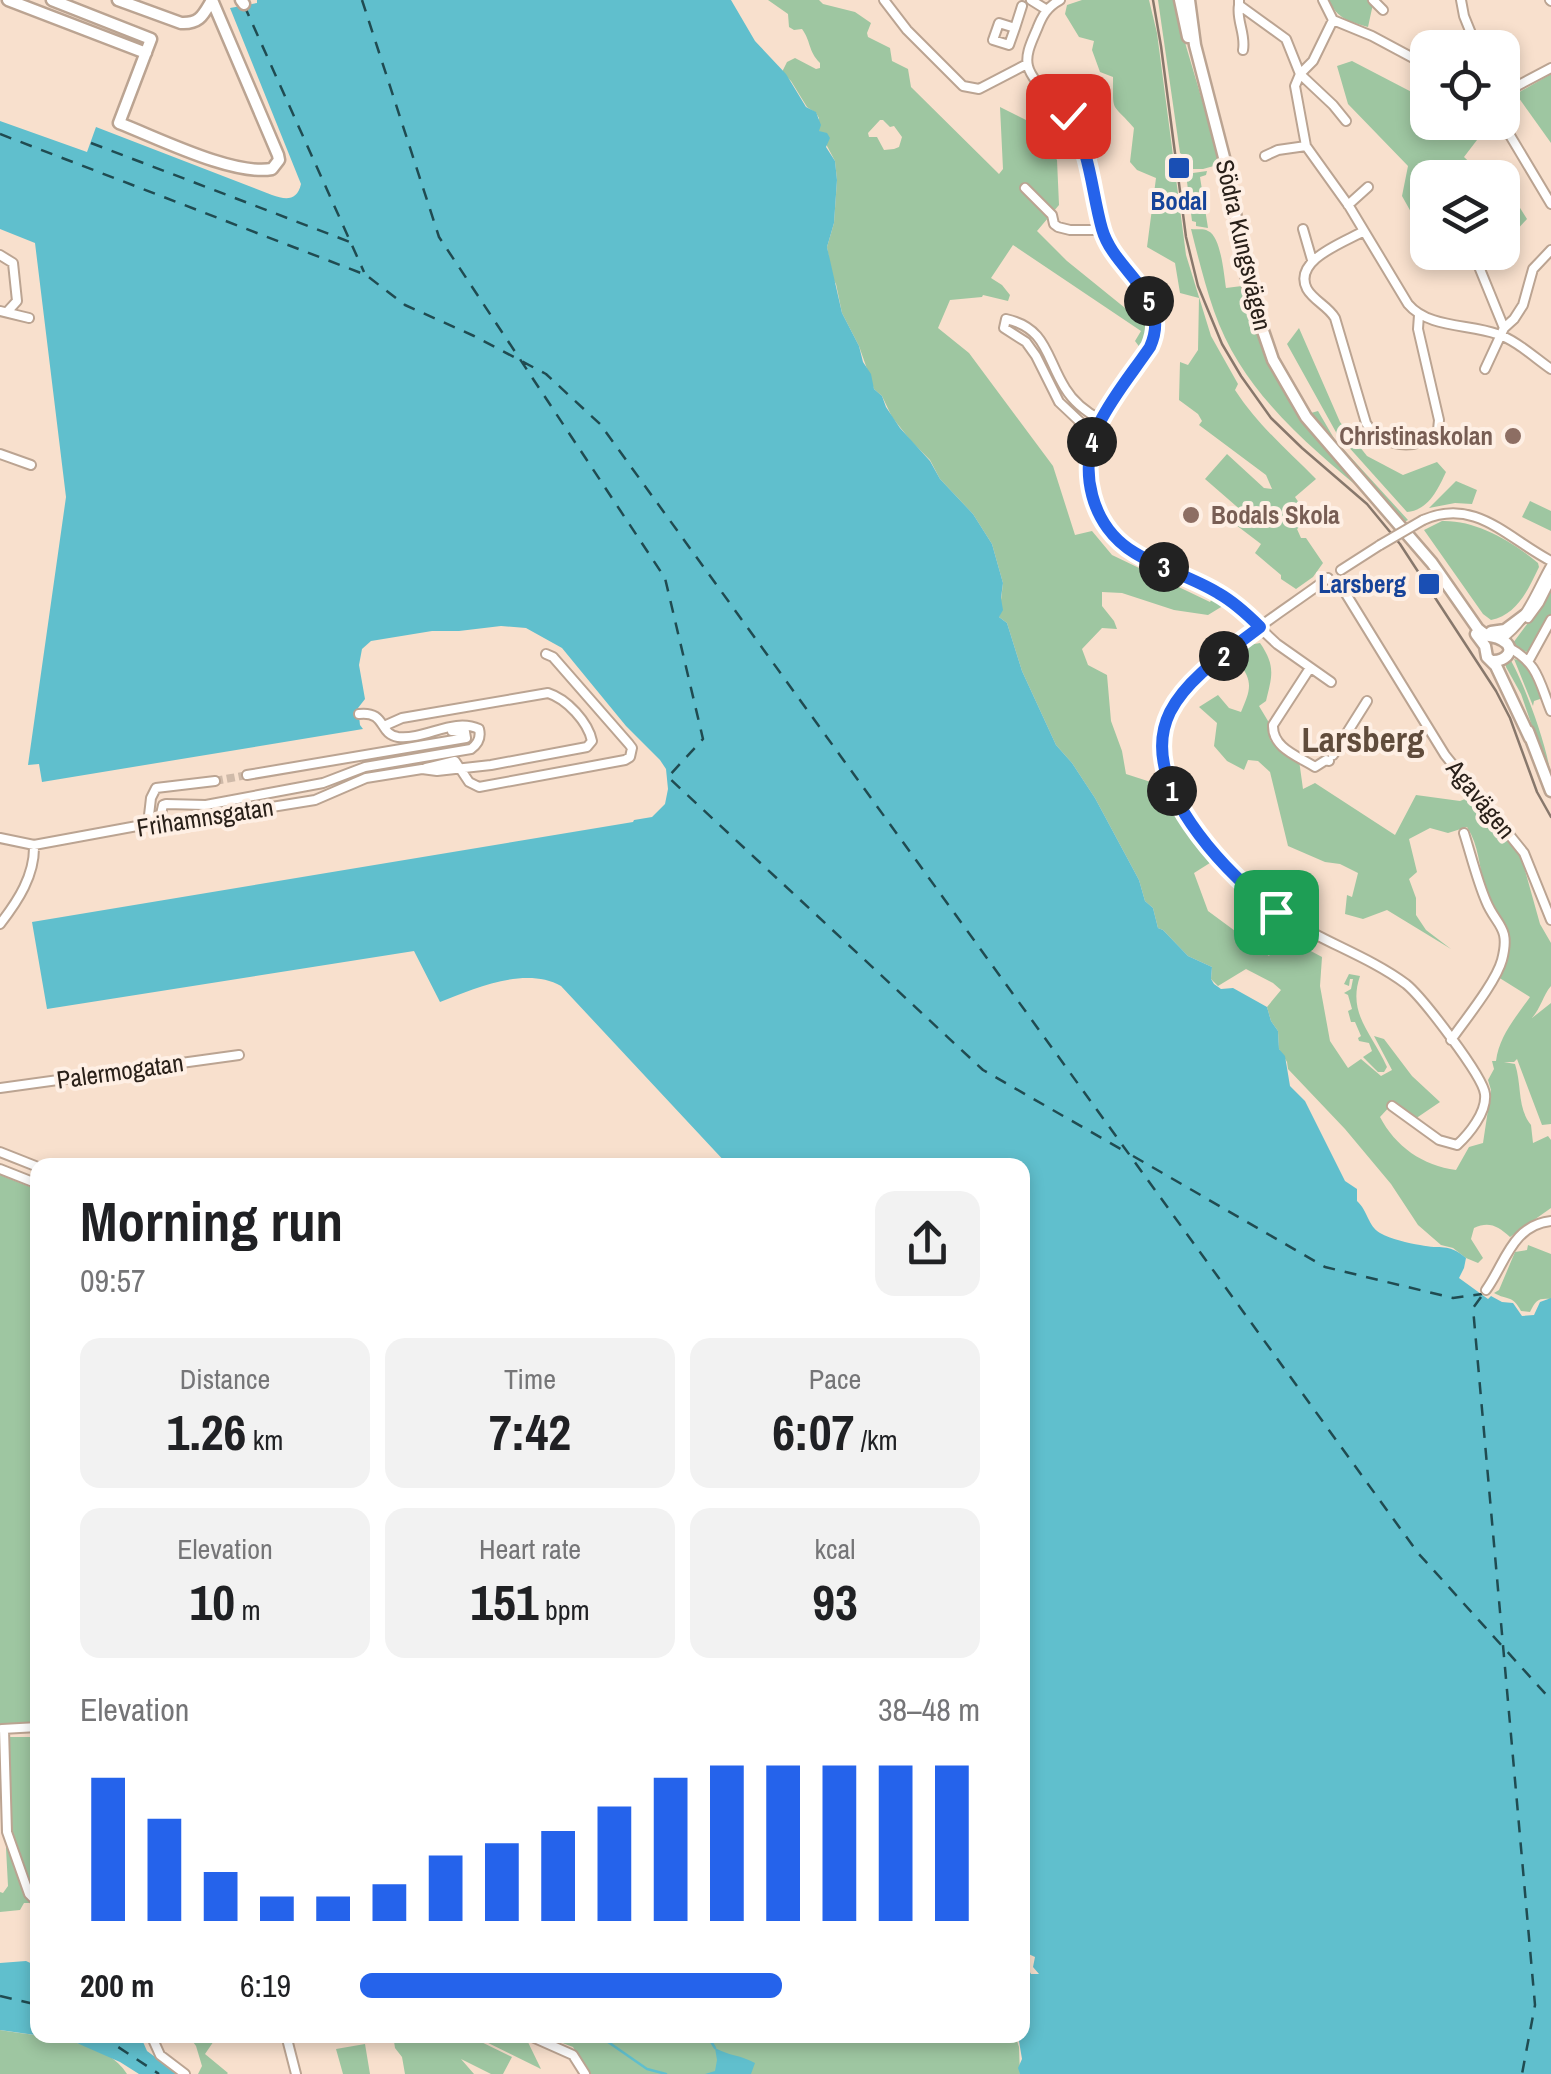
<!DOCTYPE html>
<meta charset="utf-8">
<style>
body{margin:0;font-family:"Archivo Narrow",sans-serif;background:#f2f2f2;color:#202124;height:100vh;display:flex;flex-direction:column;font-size:38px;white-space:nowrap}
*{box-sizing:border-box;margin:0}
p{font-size:32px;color:#757577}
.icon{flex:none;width:55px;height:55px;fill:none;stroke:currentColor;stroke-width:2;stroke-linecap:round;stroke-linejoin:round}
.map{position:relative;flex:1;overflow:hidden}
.sheet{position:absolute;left:30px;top:1158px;width:1000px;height:885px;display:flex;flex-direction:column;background:#fff;border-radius:20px;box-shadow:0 5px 15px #0003}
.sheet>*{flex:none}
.buttons{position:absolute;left:1410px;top:30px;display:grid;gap:20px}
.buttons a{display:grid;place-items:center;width:110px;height:110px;border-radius:20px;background:#fff;box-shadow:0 5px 15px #0003;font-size:50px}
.pin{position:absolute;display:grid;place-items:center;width:85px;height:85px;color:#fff;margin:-42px;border-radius:20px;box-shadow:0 5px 15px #0006}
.km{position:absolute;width:50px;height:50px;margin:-25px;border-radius:50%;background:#222;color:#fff;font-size:28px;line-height:50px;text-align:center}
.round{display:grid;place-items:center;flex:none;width:105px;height:105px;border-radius:20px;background:#f2f2f2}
.head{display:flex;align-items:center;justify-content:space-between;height:170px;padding:0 50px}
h1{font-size:55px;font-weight:700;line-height:75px}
.metrics{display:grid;grid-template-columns:repeat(3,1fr);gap:15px;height:170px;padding:10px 50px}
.metrics div{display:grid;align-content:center;border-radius:20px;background:#f2f2f2;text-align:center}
.metrics b{font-size:50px;font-weight:700}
.metrics small{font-size:28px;font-weight:400}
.metrics p{font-size:28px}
.chart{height:280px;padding:20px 50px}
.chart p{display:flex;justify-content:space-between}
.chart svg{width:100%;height:180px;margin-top:10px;stroke:#2563eb;stroke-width:6}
ul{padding:0 50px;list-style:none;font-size:32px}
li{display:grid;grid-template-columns:160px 120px 1fr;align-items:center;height:75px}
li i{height:25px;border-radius:12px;background:#2563eb}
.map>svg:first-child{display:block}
.green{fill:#9ec6a1;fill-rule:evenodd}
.water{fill:#60bfcd}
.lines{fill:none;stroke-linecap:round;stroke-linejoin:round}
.stream{stroke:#60bfcd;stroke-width:2.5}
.ferry{stroke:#204b51;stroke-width:2.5;stroke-dasharray:12 10;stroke-linecap:butt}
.minor-tunnel{stroke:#cfbaa9;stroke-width:8;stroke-dasharray:8 4;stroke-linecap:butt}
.minor-casing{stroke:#bba492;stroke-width:12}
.major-casing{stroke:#bba492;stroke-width:15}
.minor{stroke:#fff;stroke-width:8}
.major{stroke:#fff;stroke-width:10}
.tram{stroke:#88786c;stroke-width:2.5}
.minor-bridge-casing{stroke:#bba492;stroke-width:12;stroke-linecap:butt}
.minor-bridge{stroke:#fff;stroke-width:8}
.route-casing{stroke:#fff;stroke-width:20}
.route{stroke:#2563eb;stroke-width:12}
.transit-dot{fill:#1a4fb4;stroke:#feefe4;stroke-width:4}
.education-dot{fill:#8d6e63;stroke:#feefe4;stroke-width:4}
.labels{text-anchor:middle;stroke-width:8;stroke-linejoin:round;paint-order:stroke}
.transit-label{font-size:25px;font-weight:bold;fill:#164399;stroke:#feefe4}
.street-label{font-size:25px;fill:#292019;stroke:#feefe4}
.education-label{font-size:25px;font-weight:bold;fill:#785e54;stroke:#feefe4;text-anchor:end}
.district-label{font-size:35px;font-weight:bold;fill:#604c3c;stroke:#feefe4}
</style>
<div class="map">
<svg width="1551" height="2074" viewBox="0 0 1551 2074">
<rect width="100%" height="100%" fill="#f8e0cd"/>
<!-- green -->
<path class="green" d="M768,0H819L823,4L855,12L871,23L867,33L868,37L890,48L892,61L908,69L911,87L999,174L1003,169L1000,107L1032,123L1057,160L1059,205L1037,231L1067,261L1151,329L1141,349L1135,341L1141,331L1013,245L991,278L1002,285L1010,295L1008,301L983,295L982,297L950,300L938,328L969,353L1053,466L1075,535L1092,531L1112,555L1210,602L1214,596L1226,604L1208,615L1174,610L1122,593L1102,592V606L1114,621L1117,629L1102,628L1082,649L1088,665L1107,675L1111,721L1122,751L1126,774L1163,786L1174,804L1172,811L1195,844H1202L1213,861L1194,873L1208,911L1269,956L1281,935L1322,957L1320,986L1330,1041L1348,1068L1361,1059L1381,1076L1392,1070L1374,1036L1384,1039L1412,1076L1440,1102L1415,1119L1393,1103L1380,1117C1395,1146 1423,1166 1456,1170L1469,1147L1483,1143L1491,1090L1488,1080L1494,1069L1492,1061H1496C1499,1036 1516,1017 1530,997L1498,977C1509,959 1511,934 1499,916C1493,906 1487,900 1485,888C1479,867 1479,845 1467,827L1448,833L1430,828L1409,839L1417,872L1409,879L1416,898V915L1426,930L1451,949L1387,910L1363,919L1345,914L1347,895L1352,897L1358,873L1340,864L1325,862L1288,846L1270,772L1258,761L1248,760L1244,770L1227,761L1214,746L1217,723L1199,707L1218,695L1229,708L1241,712C1250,691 1254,682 1239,663L1249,645L1260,643C1276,666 1272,676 1266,701L1259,706L1268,721L1270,740L1299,760L1303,789L1315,783L1395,835L1416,795L1460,801L1470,797L1521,856L1540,924L1551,943V986C1543,995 1541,1008 1532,1018L1551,1003V1124L1542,1125L1517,1059L1514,1062H1504L1515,1064C1522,1085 1517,1108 1531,1125L1533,1143L1548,1136L1551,1140V1208L1510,1237C1498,1226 1489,1221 1474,1228L1471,1239L1483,1258L1478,1263L1466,1258L1453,1248L1441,1245L1418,1225L1391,1184L1345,1129L1288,1069L1287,1062L1279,1049L1278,1031L1271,1021L1267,1007L1281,990L1273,983L1246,969L1218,986L1211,979L1212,967L1188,956L1163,930L1158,928L1153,908L1145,901L1139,880L1095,798L1072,763L1056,745L1022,671L1007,623L999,617L1003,583L992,544L973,514L940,479L930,460L911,441L892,417L882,396L874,389L859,346L842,313L836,284L832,277L827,247L834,223L837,180L835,161L819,131V118L816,113L807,107L791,81L782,72L787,62L795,58L816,69L820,68V63C808,51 811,41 802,29L794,30L789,27L788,14ZM880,120H883L890,127L894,126L902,137L899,147L894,149L884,150L877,137H869L868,133Z
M1082,0H1149L1157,33L1186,255L1211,336L1238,384L1235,390C1258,425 1286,449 1316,479L1295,497L1310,519L1297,529L1301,538H1306L1323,563L1313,577L1296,589L1281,579V575L1255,553L1261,544L1236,525L1243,512L1205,479L1227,454L1264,488L1272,489L1266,475L1199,425L1202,421L1198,414L1179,400L1180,362L1188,365L1198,350L1199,298L1180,293L1175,263L1147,247L1156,178L1137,170L1130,162L1134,128C1111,101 1113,115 1113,77L1100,72L1092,50L1094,41L1079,37L1065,14L1067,5Z
M1158,0H1176L1186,46L1221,164L1203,169H1185L1183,155L1180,153Z
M1329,0H1369L1373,4L1368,27C1349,21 1337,19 1329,0Z
M1352,61L1427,100L1428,122L1465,123L1477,140L1464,157L1482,174L1498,172L1502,177L1428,178L1427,214L1416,221L1402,196L1408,166L1348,104L1337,66Z
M1551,74V143L1516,94Z
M1207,171L1206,175L1200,177L1208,228L1196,226V222L1192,221L1186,174Z
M1502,179L1527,219L1503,245H1502Z
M1191,229C1197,230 1203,228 1208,231C1221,236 1224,275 1226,288L1242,286C1257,339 1277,391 1313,434C1331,456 1352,477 1371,498C1308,445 1242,392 1214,311C1205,285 1198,257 1191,229Z
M1299,328L1340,422L1367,456L1403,475L1437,462L1446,472C1438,489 1429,510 1407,512L1337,434L1287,344Z
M1318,411L1335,440L1408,520L1404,522L1338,450L1311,413Z
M1456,481L1477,490L1472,504L1455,503L1429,508Z
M1530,501L1551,511V531L1522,517Z
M1442,521C1476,520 1512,541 1538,563L1539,567C1528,590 1517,615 1491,620L1483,614L1424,530Z
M1551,586V614L1530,653L1513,647V643L1542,604Z
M1510,659C1524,682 1551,756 1551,781L1521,694L1506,667V663Z
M1514,659C1534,663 1537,681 1543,698L1534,701L1533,706Z
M1349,974L1360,976C1347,1014 1372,1033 1387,1067L1384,1072H1378L1363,1057L1372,1051L1369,1043L1359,1041L1358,1038L1361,1036L1355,1022H1351L1348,1011L1352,1009L1348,995L1344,993L1351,989L1353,979H1350L1349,986L1344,984Z
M0,1175L38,1190L37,1724L0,1727Z
M1528,1245L1551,1254V1299C1538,1298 1536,1300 1530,1312L1521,1311C1512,1294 1508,1301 1494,1293L1499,1290L1515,1252L1527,1250Z
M0,1737H38L37,1903H24L20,1910L0,1912V1892L3,1893L8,1886L6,1848L12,1832L10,1784L0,1783Z
M0,2030C37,2037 106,2038 127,2074H0Z
M188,2035H218L205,2054L228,2073L227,2074H198L202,2066L196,2046Z
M393,2035H467L512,2057L503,2074H491L461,2059L474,2074H405L402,2057L395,2048Z
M472,2035H521L526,2038L541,2069Z
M541,2035H1015L1019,2047L1020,2074H590L573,2047Z
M365,2044L370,2074H343L336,2049Z"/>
<!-- water -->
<path class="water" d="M257,0H731L755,41L786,74L806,107L816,112L821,125L819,131L827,133L830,138L826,147L835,161L837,180L834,223L827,247L842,313L859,346L863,362L871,374L874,389L882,396L886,407L900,428L930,461L940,479L973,514L992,544L1003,583L1001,598L1003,610L999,617L1007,623L1022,671L1056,745L1072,763L1095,798L1139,880L1145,901L1153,908L1158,928L1163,930L1188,956L1212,967L1211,979L1214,984L1221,989L1233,988L1267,1007L1271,1021L1278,1031L1279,1049L1285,1056L1290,1086L1305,1101L1345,1181L1357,1189V1201C1368,1211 1368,1226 1380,1233C1391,1239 1408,1243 1420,1245C1442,1250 1447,1242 1466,1258L1464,1268L1459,1278L1488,1299L1491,1296L1502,1302L1513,1303L1522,1316L1534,1315L1540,1302L1551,1298V2074H1020L1018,2068L1022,2059L1018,2035H1022L1023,1953L1024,1962L1031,1974H1039L1033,1967L1035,1957L1022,1951V1165H728L561,986C526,966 475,988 440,1002L414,951L47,1009L32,922L633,822L634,820L652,817L665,804L668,789L666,769L660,760L626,726L562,648L526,628L501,626L459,631H432L371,641L362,649L359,665L365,699L358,708L360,725L363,729L42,782L39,764L28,765L66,497L35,243L0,229V121L87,152L96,127L272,195C286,200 297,201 301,184L230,8L257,3Z
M26,1961L37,1966L38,2035H140L147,2051L178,2074H139L120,2062L70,2040L0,2030V1963Z
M715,2048C729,2056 741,2055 755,2063L751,2074H705L715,2071L717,2060Z"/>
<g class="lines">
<!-- stream -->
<path class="stream" d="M598,2035L647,2069L666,2074
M707,2035L715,2048"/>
<!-- ferry -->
<path class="ferry" d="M362,0L439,237L665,578L703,739L668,777L983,1070L1126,1152
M244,5L364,272
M0,134L366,275L405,305L474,336L546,374L600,424L1418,1553L1551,1700
M91,143L350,242
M1133,1156L1325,1267L1453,1298L1482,1294
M1481,1297L1473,1308L1535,2005L1522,2074
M0,1996L38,2005
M100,2035L159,2074"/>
<!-- minor-tunnel -->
<path class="minor-tunnel" d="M215,781L247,775"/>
<!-- minor casing -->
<g class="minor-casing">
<path id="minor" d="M884,0L907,30L963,86L979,89L1027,64
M1031,0L1047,10
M1060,0C1047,7 1042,16 1037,29C1032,41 1025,54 1028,66C1032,84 1068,113 1078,135C1094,165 1092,200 1103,232C1117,272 1173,299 1149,347L1101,420L1094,435L1089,473L1096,510L1110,531L1125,547L1228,598L1277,644L1331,682
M1239,0V5L1286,39L1300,74L1333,105L1346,121
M1323,0L1333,20L1313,61L1300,74L1295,86L1306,146L1349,206L1408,304C1428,328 1469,324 1497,334C1516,340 1535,358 1551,369
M1373,0L1383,10
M1461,0L1464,16L1477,48
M1550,0L1551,1
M1239,5C1236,20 1246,34 1243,50
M1333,20L1372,36L1428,66
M999,23L1015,28L1009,45L993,40Z
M1015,28L1022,6
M1502,94L1551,68
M1502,122L1551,204
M1265,156L1278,150L1306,146
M1025,188L1052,215L1054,224L1058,227L1070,230H1102
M1348,205L1368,187
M1303,229L1312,260
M1364,231C1345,242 1292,260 1307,289C1314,301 1328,306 1335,318L1366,423C1380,447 1419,453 1438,430L1439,420L1418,329L1419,315
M1473,252L1504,328
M0,255L13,263L17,301L7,312
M0,311L29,318
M1485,369L1504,328L1514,319L1523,305L1533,269L1551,250
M1094,435L1059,402L1036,356L1026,342L1004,328L1006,319C1047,328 1046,358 1065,388C1074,403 1086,412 1101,420
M0,454L31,465
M1423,520C1475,497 1507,538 1551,561
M1341,570L1380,545
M1328,578C1285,611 1190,667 1169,716C1138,786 1237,889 1293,922C1329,944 1371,958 1406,984C1422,997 1483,1076 1485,1094C1487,1112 1469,1134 1457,1145L1439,1140L1392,1106
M1338,581L1445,755L1524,853L1551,920
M1528,618L1539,603L1551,579
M1501,639C1527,621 1536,592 1551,566
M1508,647C1538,663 1539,681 1551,711
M1529,660L1551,620
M1310,668L1273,725C1272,748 1298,756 1315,767L1326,760L1329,761
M1333,755L1367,701
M426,768L455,761L469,782L479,787L625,760L630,757L632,748L629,744L553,657L546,654
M247,775L466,738L465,732L452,731
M148,824L151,798L156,788L215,781
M149,824L161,814L163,805L166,804L206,805L264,794L323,783L365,767L471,749C478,744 481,737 479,729C453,717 426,740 398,737C378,734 387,711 359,714
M0,838L34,845L148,824L179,822L315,800L366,778L422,769L437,771L491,765L587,747L592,741C588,722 567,699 548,693L402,718L384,726
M0,924C18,901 35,875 34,845
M1451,1040C1465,1020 1496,982 1502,960C1511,926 1496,926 1486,901C1477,880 1471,855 1464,833
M0,1088L239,1055
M0,1152L38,1167
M0,1169L38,1184
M1486,1290C1505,1264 1512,1225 1551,1221
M2,1729L38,1727
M4,1729L7,1832L29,1894L38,1903
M151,2035L160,2055L185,2074
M286,2035L296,2074
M528,2035L573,2055L585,2074"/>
</g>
<!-- major casing -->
<g class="major-casing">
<path id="major" d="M8,0L146,53
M52,0L151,39L119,123C158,138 233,176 272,169L279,160L278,155L212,0
M118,0L181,23C200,24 203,15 212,0
M241,0L244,4
M1180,0L1188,37
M1189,0L1195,45L1227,169L1249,290L1273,360L1306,417L1432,563L1478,629C1490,640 1492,634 1502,640C1517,648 1507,662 1492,661
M1491,632L1505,630L1525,615
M1476,634L1485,646L1487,657L1496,666L1530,738
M1528,731L1551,791"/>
</g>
<!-- minor -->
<use href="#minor" class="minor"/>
<!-- major -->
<use href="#major" class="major"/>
<!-- tram -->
<path class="tram" d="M1153,0L1161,46L1186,237L1198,286L1222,344L1241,376L1271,418L1302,448L1367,504L1400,544L1496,691L1510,718L1537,792L1551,817"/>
<!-- minor-bridge casing -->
<g class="minor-bridge-casing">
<path id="minor-bridge" d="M1380,545L1423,520"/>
</g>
<!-- minor-bridge -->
<use href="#minor-bridge" class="minor-bridge"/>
</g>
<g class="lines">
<!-- route casing -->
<g class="route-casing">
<path id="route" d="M1068,116C1091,151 1091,190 1102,229C1114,272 1173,296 1150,347C1133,372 1112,397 1099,424C1077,469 1091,527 1135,553C1161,569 1192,577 1218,593C1234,602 1247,614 1260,627C1229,651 1188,677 1170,712C1135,783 1226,872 1276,912"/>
</g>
<!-- route -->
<use href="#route" class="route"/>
</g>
<!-- markers -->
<g class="transit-dot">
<rect x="1167" y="156" width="24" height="24" rx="5"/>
<rect x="1417" y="572" width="24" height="24" rx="5"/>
</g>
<g class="education-dot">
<circle cx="1513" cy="436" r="10"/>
<circle cx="1191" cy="515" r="10"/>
</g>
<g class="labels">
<!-- transit labels -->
<g class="transit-label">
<text x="1179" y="210">Bodal</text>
<text x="1406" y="593" text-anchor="end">Larsberg</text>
</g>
<!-- street labels -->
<g class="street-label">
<text transform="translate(1244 245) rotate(77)" y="9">Södra Kungsvägen</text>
<text transform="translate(1481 799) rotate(51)" y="9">Agavägen</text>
<text transform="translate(205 817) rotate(-9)" y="9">Frihamnsgatan</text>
<text transform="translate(120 1071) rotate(-8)" y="9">Palermogatan</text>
</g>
<!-- education labels -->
<g class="education-label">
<text x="1493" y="445">Christinaskolan</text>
<text x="1211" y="524" text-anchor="start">Bodals Skola</text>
</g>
<!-- district labels -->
<g class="district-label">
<text x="1363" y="752">Larsberg</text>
</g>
</g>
</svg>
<div class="buttons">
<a><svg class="icon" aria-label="locate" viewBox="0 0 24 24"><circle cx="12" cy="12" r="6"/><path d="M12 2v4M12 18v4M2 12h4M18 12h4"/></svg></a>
<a><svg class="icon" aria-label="layers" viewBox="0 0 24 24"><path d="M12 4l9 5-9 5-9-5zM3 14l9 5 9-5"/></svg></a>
</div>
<div class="pin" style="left:1276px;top:912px;background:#1e9e55"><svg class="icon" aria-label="arrive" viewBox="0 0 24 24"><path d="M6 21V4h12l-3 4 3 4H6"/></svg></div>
<div class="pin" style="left:1068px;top:116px;background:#d93025"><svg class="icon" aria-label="check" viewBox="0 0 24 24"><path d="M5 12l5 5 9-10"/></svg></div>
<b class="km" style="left:1172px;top:791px">1</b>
<b class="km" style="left:1224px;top:656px">2</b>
<b class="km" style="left:1164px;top:567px">3</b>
<b class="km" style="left:1092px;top:442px">4</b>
<b class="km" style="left:1149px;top:301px">5</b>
<section class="sheet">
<div class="head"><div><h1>Morning run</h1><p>09:57</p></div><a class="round"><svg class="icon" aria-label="share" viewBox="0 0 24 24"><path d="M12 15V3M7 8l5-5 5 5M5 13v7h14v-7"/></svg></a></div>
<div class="metrics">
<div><p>Distance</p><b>1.26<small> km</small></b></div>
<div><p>Time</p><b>7:42</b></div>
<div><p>Pace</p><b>6:07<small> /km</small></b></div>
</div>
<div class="metrics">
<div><p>Elevation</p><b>10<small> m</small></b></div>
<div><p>Heart rate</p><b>151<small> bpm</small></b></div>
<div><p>kcal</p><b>93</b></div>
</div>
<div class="chart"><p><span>Elevation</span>38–48 m</p>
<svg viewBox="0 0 160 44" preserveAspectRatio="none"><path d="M5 44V9M15 44V19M25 44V32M35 44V38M45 44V38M55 44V35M65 44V28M75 44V25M85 44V22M95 44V16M105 44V9M115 44V6M125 44V6M135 44V6M145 44V6M155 44V6"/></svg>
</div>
<ul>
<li><b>200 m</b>6:19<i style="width:68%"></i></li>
</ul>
</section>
</div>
